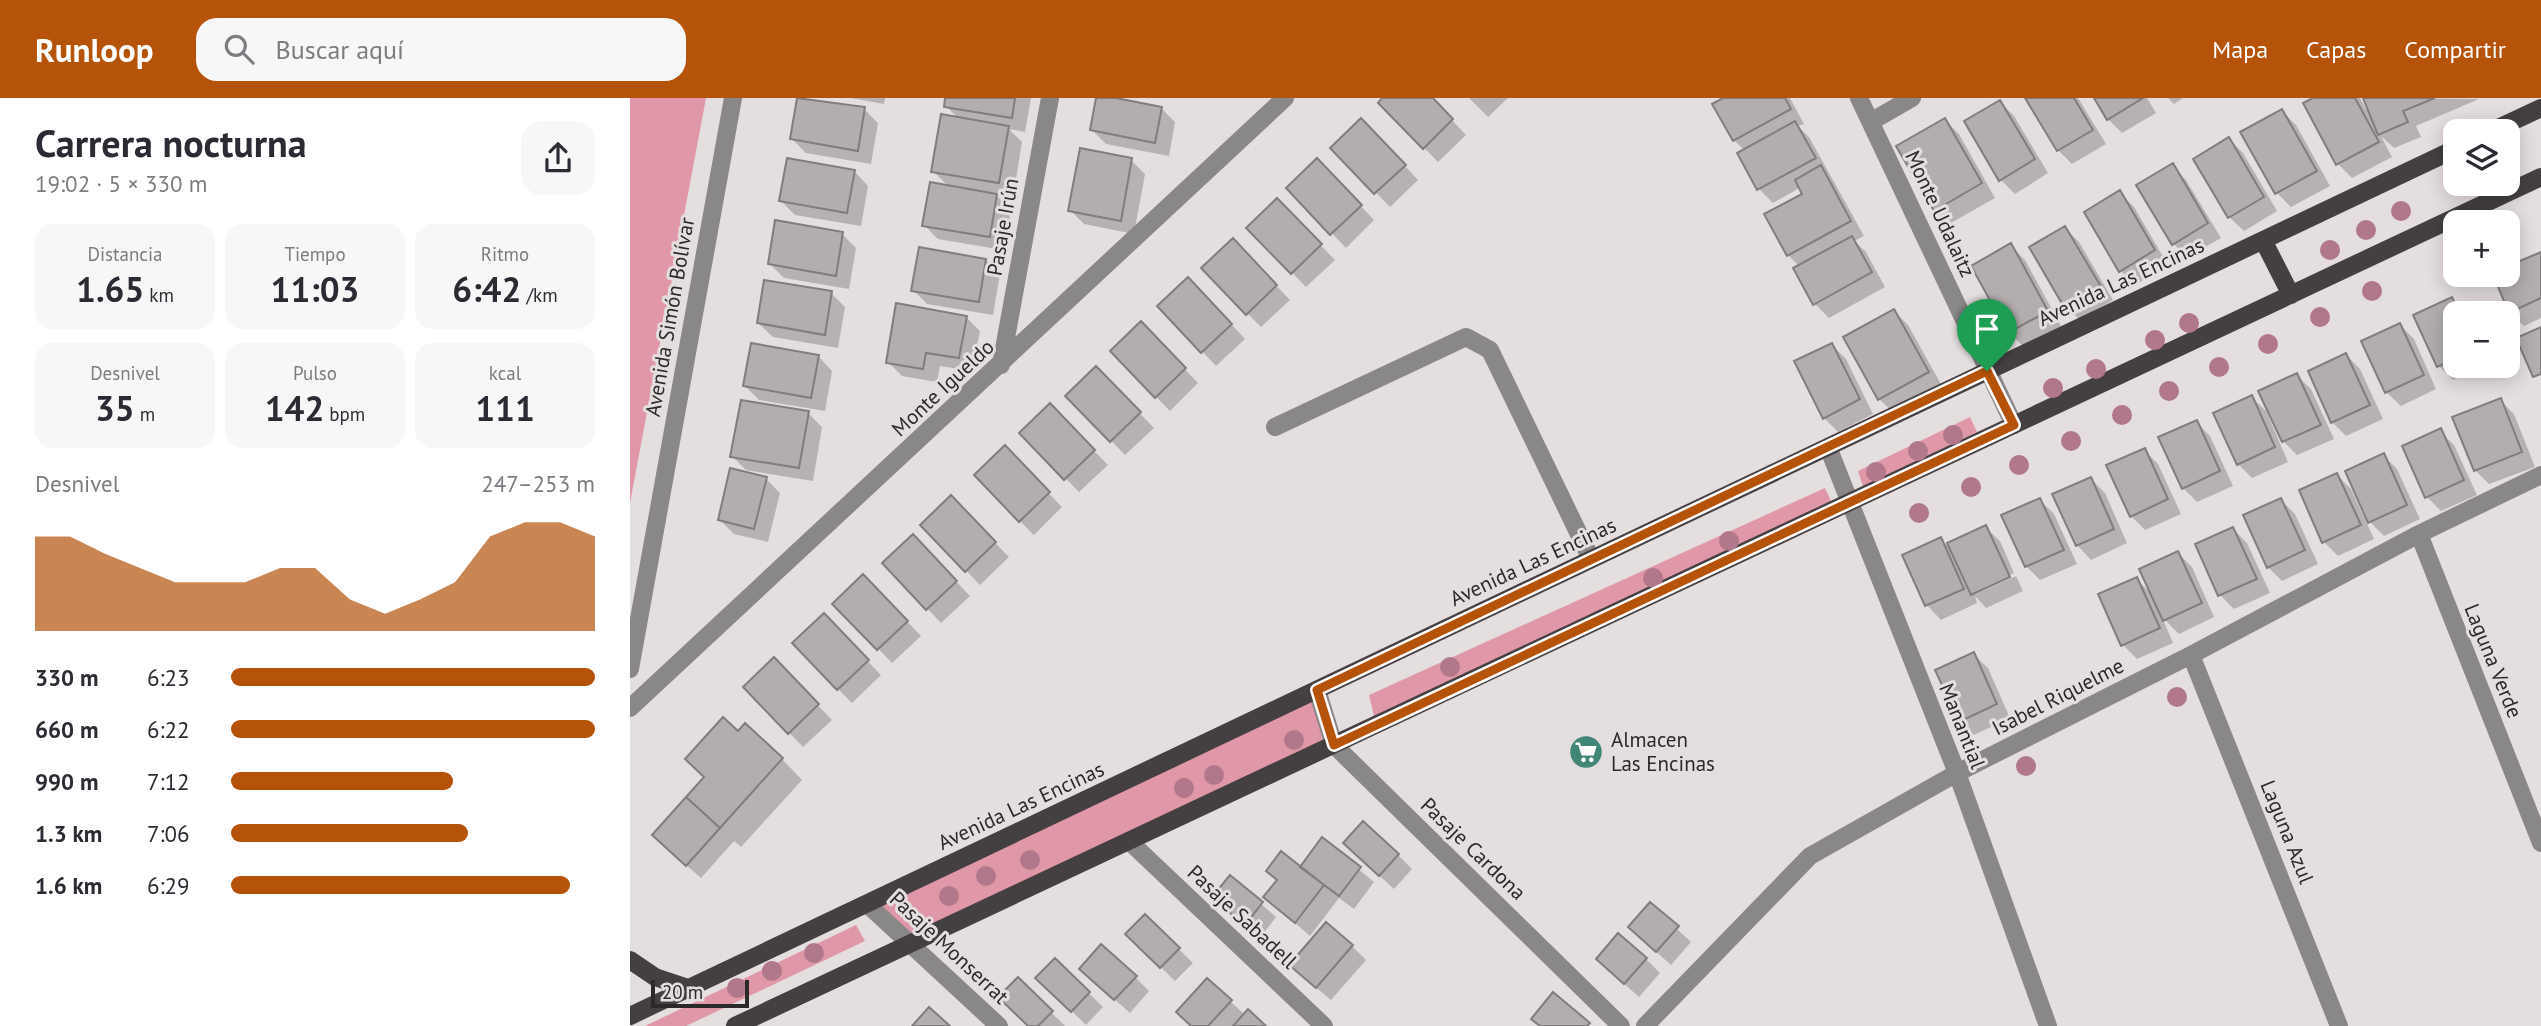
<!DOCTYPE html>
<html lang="es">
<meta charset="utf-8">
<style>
body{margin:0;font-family:"PT Sans",sans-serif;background:#f7f7f7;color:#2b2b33;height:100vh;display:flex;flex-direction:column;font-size:26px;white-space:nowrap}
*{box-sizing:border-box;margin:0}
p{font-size:23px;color:#7c7c81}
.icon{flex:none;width:38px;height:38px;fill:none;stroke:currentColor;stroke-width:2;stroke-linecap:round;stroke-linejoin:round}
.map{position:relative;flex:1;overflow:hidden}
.sheet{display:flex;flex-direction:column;background:#fff;width:630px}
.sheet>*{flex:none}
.tools{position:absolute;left:1813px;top:21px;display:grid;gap:14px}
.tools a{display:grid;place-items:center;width:77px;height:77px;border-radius:14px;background:#fff;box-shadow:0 4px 18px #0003;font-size:35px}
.scale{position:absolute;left:21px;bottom:18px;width:98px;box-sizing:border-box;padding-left:7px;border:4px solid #2b2929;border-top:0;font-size:19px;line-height:24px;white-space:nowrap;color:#2b2929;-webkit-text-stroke:5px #e5dedf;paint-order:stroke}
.pin{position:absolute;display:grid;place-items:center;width:60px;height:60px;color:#fff;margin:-72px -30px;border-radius:50% 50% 50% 0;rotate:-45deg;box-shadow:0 0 7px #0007}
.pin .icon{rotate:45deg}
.round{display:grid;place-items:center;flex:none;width:74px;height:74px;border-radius:21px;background:#f7f7f7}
.headline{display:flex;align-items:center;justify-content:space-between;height:119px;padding:0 35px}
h1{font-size:38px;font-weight:600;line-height:52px}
.figures{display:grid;grid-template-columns:repeat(3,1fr);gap:10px;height:119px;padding:7px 35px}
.figures div{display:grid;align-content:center;border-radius:18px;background:#f7f7f7;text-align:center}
.figures b{font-size:35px;font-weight:600}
.figures small{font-size:19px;font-weight:400}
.figures p{font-size:19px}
.chart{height:196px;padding:14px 35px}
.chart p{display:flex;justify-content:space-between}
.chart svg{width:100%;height:126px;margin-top:7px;fill:#b45309;opacity:.7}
ul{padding:0 35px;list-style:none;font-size:23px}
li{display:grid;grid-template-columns:112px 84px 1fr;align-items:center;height:52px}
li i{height:18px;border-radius:9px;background:#b45309}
header{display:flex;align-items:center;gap:42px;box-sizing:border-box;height:98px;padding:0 35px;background:#b45309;color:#fff}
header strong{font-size:33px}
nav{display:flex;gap:38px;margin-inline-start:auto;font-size:24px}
.search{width:490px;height:63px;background:#f7f7f7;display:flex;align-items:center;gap:18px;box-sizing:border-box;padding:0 24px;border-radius:21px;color:#7c7c81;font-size:26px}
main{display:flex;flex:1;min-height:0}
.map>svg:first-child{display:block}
.green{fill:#e097a7}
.shadow{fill:#0003}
.building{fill:#b3adae;stroke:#827c7d;stroke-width:2}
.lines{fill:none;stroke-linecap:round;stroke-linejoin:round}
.minor{stroke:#898787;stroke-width:18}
.major{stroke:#443f40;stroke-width:18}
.tree{fill:#b1778a}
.route-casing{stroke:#fff;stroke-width:14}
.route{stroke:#b45309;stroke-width:9}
.labels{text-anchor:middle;stroke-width:6;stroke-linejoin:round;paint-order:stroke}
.street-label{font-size:21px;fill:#2b2929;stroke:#e5dedf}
.poi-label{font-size:21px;fill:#2b2929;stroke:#e5dedf;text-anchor:start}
</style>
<header>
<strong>Runloop</strong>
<div class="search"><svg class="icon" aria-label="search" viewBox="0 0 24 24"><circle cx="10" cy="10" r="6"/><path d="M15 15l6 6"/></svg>Buscar aquí</div>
<nav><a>Mapa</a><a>Capas</a><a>Compartir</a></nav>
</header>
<main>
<section class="sheet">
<div class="headline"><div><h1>Carrera nocturna</h1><p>19:02 · 5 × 330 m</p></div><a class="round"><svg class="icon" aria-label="share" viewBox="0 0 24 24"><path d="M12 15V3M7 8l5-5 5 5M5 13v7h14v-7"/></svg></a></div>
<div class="figures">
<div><p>Distancia</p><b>1.65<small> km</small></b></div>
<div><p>Tiempo</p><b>11:03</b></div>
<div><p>Ritmo</p><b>6:42<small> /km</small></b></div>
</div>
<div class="figures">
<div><p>Desnivel</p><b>35<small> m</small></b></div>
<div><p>Pulso</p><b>142<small> bpm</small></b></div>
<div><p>kcal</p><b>111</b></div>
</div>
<div class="chart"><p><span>Desnivel</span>247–253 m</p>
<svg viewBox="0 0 160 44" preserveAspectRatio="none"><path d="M0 44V11L10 11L20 17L30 22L40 27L50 27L60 27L70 22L80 22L90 33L100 38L110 33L120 27L130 11L140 6L150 6L160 11V44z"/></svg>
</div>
<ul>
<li><b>330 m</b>6:23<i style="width:100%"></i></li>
<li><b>660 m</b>6:22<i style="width:100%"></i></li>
<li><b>990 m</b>7:12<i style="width:61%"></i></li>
<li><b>1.3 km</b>7:06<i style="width:65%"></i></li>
<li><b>1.6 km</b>6:29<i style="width:93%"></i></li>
</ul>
</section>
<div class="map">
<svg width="1911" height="928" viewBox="0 0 1911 928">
<rect width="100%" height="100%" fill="#e5dedf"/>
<!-- green -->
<path class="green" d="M0,0H76L0,405Z
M1340,319L1347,334L1233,389L1228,373Z
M1195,390L1202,405L744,618L739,597Z
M687,592L704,647L282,845L237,806Z
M226,827L235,843L56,928H15Z"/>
<!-- shadow -->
<path class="shadow" d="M168,0L234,11L248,25L241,66L176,55L162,41Z
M221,0H255L254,6Z
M317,0H401L395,34L379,31L392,44L383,99L364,95L381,112L373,152L308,141L294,127L319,89L303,73L329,21L316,8Z
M468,0L531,10L545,24L539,58L476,46L462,32Z
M755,0H801L836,37L808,64L750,5Z
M839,0H878L858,19Z
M1097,0H1160L1174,26L1168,28L1179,39L1234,138L1224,143L1236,154L1255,189L1199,220L1185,206L1170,169L1158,157L1175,97L1171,89L1143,105L1129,91L1115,53L1104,42Z
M1397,0H1448L1476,46L1442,66L1428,52Z
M1466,0H1517L1526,15L1492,35L1478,21Z
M1538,0H1553L1544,6Z
M1687,0H1730L1737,13L1739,11L1734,0L1849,1L1786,28L1791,39L1764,50L1751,38L1762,59L1722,80L1708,66Z
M1370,4L1384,18L1418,75L1385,96L1371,82Z
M1652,13L1666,27L1700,88L1661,109L1647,95L1613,35Z
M1315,22L1329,36L1365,100L1319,126L1305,112Z
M745,36L788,82L760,109L703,50Z
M1599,41L1613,55L1647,113L1614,133L1599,119Z
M501,62L515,76L504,136L454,126L440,112Z
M1542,68L1556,82L1591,140L1557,159L1543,145Z
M224,73L238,88L231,128L165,117L151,103Z
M701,77L744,122L716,150L658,90Z
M1490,95L1504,109L1538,167L1505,187L1491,173Z
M647,102L705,162L676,189L619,130Z
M1435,130L1449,144L1483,202L1450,222L1436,208Z
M212,136L226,150L219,191L154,180L140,166Z
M603,142L660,202L631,229L617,215Z
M1381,148L1395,162L1431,228L1393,248L1379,234Z
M1911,156V220L1894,228L1880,214L1864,177H1878V170Z
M356,162L370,176L363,217L297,206L283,192Z
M201,195L215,209L208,250L143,239L128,225Z
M572,195L615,241L586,268L529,208Z
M1822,201L1836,215H1825V268H1854L1823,282L1809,268Z
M1264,213L1278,227L1312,288L1264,315L1249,301L1216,240Z
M336,219L350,233L342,273L310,268L307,284L272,278L258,264Z
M1770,227L1784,241L1806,291L1771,308L1756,294Z
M525,240L568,285L540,313L526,299Z
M1202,247L1216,261L1243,316L1208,334L1194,320Z
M1716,257L1730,271L1753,321L1716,338L1702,324Z
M188,258L202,273L195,313L129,302L115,288Z
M466,270L524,330L495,357L438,298Z
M1666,277L1681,291L1704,341L1667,357L1653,343Z
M1621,299L1636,313L1658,364L1622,380L1608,366Z
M1870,302L1884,316L1905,369L1859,386L1845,372Z
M420,308L478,367L449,394L391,335Z
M178,315L192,329L183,383L116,372L102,358Z
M1566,324L1580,338L1603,388L1567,404L1553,390Z
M1810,333L1824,347L1847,397L1811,413L1797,399L1774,349Z
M375,350L432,409L404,437L390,423Z
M1514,352L1528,366L1551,416L1515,432L1501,418Z
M1753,357L1767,371L1790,421L1754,438L1740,424Z
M1707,377L1721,391L1744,441L1708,458L1694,444Z
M136,381L150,395L138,444L104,436L90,422Z
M1461,381L1475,395L1497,445L1461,462L1447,447Z
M321,400L379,459L350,487L292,427Z
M1410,402L1424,416L1447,466L1410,482L1396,468Z
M1651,402L1665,416L1688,466L1652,483L1638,469Z
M1355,429L1370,443L1384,475L1346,492V496L1386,478L1393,493L1356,510L1345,498L1347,505L1311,522L1297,507L1274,457L1310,441L1323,453Z
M1603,431L1617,445L1640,495L1604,511L1590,497L1567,447Z
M296,452L340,498L311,525L254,465Z
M1548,455L1562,469L1584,519L1549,536L1532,519L1543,545L1507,561L1493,547L1470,497L1506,481L1523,497Z
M247,492L291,538L262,565L205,506Z
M194,518L251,577L222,605L208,591Z
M1343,556L1358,570L1380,620L1344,637L1330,623Z
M158,576L202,622L173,649L116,590Z
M108,636L152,661L172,682L111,749L104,743L71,780L38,751L76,679Z
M693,742L744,784L724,811L709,800L680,838L635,799L648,783L638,773L671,771Z
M768,757L782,771L764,791L729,759Z
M600,779L646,819L630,840L583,800Z
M1020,806L1061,844L1041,867L1014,843Z
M515,818L563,865L545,883L497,836Z
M722,848L736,862L701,902L676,881Z
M1016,861L1030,875L1009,899L982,875Z
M425,862L473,909L456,927L408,880Z
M505,879L519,893L500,915L466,885Z
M388,881L435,928H399Z
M600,903L615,917L634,928H562Z"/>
<!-- building -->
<path class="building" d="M167,0L235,9L228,53L160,41Z
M315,0H385L382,20L314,9Z
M466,0H486L532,9L525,45L460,32Z
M752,0H803L823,21L793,51L748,5Z
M1093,0H1155L1161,11L1103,43L1082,6Z
M1395,0H1444L1463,32L1427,53Z
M1464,0H1513L1477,22Z
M1683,0H1725L1749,44L1706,67L1673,5Z
M1733,0H1805L1773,13L1778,24L1748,37Z
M1370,2L1405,61L1369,83L1334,23Z
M1652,11L1687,73L1645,96L1610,34Z
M311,16L379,28L369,85L301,74Z
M731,20L776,67L744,96L700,50Z
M1315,20L1352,85L1304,113L1266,48Z
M1165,23L1186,60L1127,92L1107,55Z
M1599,39L1634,99L1598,120L1563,61Z
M450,50L502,60L491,123L438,113Z
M157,60L225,72L217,115L149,103Z
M687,60L732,107L700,137L656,90Z
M1543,65L1578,125L1542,147L1506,87Z
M1191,67L1221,123L1157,158L1134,116L1172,96L1165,82Z
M300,84L367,96L360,139L292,128Z
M1490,92L1525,152L1489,174L1454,114Z
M647,100L692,146L661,176L616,130Z
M145,122L213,134L206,178L138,166Z
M1435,128L1470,187L1434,209L1399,149Z
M1222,138L1242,174L1183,207L1163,170Z
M603,140L647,187L616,217L571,170Z
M1381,145L1418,213L1378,235L1341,168Z
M289,149L356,161L349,204L281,193Z
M1911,154V200L1879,215L1863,177H1878V168Z
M558,179L602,226L571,255L527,208Z
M134,182L202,193L195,237L127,225Z
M1822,199L1829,215H1825V261L1807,269L1783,217Z
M266,205L337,218L329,260L296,255L293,271L256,265Z
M1264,211L1299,274L1248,302L1213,239Z
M511,223L556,270L525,300L480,253Z
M1770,225L1794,277L1755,295L1731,243Z
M1911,229V276L1903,279L1886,240Z
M121,245L189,257L181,300L113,288Z
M1202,245L1230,301L1193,321L1164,263Z
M1716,255L1740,307L1701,325L1678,273Z
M466,268L511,314L480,344L435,298Z
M1667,275L1691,327L1652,344L1628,293Z
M1622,297L1645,349L1607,367L1583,315Z
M1871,300L1892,354L1844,373L1822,319Z
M111,302L179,313L169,370L100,359Z
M420,305L465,352L434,382L389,335Z
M1567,322L1590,373L1552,391L1528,339Z
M1811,330L1834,382L1795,400L1772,348Z
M375,347L420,394L389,424L344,377Z
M1515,350L1538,401L1500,419L1476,367Z
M1754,355L1777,407L1738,425L1715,373Z
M100,370L137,379L124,431L88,422Z
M1707,375L1731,427L1692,445L1669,392Z
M1461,379L1484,431L1446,448L1422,396Z
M321,397L366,444L335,474L290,427Z
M1410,400L1434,452L1395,469L1371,417Z
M1651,400L1675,452L1637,470L1613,417Z
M1356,427L1380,479L1341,497L1317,445Z
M1603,429L1627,481L1588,498L1565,446Z
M283,436L327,483L296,512L252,465Z
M1311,439L1334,491L1295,508L1272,457Z
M1548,453L1572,505L1533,523L1509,471Z
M233,476L278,523L247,552L202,506Z
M1507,479L1530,530L1491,548L1468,496Z
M194,515L239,562L207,592L162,545Z
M1344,554L1367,606L1329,624L1305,572Z
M144,559L189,606L158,636L113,589Z
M93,619L108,633L115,625L153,660L90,730L56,699L74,679L55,661Z
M56,699L90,730L56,768L22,737Z
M733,723L769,756L749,778L713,745Z
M692,739L731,769L709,798L670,769Z
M651,753L694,787L665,825L633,799L647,782L636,773Z
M600,777L633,804L615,827L581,800Z
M1020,804L1049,828L1026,854L998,829Z
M515,816L550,850L530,870L495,836Z
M696,824L723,847L686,890L659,867Z
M988,835L1017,860L994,886L966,861Z
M471,846L507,878L484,902L449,871Z
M425,860L460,894L441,914L405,880Z
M388,879L423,913L408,928H398L368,899Z
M577,880L602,902L578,928H561L546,914Z
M923,894L960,925L957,928H910L901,921Z
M299,909L320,928H282Z
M618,911L636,928H603Z"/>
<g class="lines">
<!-- minor -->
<path class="minor" d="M1229,0L1384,327
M1242,23L1282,0
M371,267L420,0
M645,329L836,239L860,252L961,461
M1198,349L1327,675L1418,928
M1789,436L1911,745
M1561,557L1709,928
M0,571L103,0
M687,592L704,647L991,928
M0,610L655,0
M499,743L694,928
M237,806L369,928
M1015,928L1180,758L1327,675L1561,557L1789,436L1911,377"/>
<!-- major -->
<path class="major" d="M1862,33L1911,10
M1633,142L1661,197
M0,862L25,879L58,890
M0,918L1825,51
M105,928L1911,79"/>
</g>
<!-- trees -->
<g class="tree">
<circle cx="1771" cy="113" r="10"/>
<circle cx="1736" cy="132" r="10"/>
<circle cx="1700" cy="152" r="10"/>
<circle cx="1742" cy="193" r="10"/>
<circle cx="1690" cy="219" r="10"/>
<circle cx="1559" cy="225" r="10"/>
<circle cx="1525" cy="242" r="10"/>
<circle cx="1638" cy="246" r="10"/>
<circle cx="1589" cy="269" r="10"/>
<circle cx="1466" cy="271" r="10"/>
<circle cx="1423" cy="290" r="10"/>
<circle cx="1539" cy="293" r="10"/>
<circle cx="1492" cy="317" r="10"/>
<circle cx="1323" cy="337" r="10"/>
<circle cx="1441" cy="343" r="10"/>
<circle cx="1288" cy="353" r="10"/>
<circle cx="1389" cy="367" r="10"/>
<circle cx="1246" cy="374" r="10"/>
<circle cx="1341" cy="389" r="10"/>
<circle cx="1289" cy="415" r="10"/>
<circle cx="1099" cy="443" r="10"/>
<circle cx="1023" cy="480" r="10"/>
<circle cx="820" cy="569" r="10"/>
<circle cx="1547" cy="599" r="10"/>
<circle cx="664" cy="642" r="10"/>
<circle cx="1396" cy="668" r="10"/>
<circle cx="584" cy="677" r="10"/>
<circle cx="554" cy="690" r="10"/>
<circle cx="400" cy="762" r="10"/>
<circle cx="356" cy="778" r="10"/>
<circle cx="319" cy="798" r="10"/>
<circle cx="184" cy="855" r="10"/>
<circle cx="142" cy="873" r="10"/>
<circle cx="107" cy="890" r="10"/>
</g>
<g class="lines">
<!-- route casing -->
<g class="route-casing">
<path id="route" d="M1357,273L1384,327L704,647L687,592Z"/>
</g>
<!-- route -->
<use href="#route" class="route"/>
</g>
<!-- icons -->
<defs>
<g id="supermarket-disc" transform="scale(1.75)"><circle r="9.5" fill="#428678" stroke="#e5dedf"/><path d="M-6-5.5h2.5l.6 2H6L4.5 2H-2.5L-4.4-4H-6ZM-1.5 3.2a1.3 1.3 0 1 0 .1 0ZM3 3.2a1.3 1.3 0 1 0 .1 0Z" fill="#fff"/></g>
</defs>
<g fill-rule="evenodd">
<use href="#supermarket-disc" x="956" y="654"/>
</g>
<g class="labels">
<!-- street labels -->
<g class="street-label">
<text transform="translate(1310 116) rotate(65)" y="7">Monte Udalaitz</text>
<text transform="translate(373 129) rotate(-80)" y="7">Pasaje Irún</text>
<text transform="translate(1491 184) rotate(-25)" y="7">Avenida Las Encinas</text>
<text transform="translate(40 219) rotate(-80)" y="7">Avenida Simón Bolívar</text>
<text transform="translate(313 290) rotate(-43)" y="7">Monte Igueldo</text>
<text transform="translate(903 464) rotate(-25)" y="7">Avenida Las Encinas</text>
<text transform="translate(1863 563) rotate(68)" y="7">Laguna Verde</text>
<text transform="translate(1428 599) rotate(-27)" y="7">Isabel Riquelme</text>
<text transform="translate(1332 628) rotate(68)" y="7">Manantial</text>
<text transform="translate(391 708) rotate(-25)" y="7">Avenida Las Encinas</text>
<text transform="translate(1657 734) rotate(68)" y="7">Laguna Azul</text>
<text transform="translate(843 751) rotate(44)" y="7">Pasaje Cardona</text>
<text transform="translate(612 819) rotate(43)" y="7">Pasaje Sabadell</text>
<text transform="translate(319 850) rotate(43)" y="7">Pasaje Monserrat</text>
</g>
<!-- poi labels -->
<g class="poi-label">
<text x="981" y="649">Almacen<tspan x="981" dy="24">Las Encinas</tspan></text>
</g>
</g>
</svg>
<div class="tools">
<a><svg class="icon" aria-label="layers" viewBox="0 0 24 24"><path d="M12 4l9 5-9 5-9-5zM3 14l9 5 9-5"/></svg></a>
<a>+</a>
<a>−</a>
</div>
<div class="scale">20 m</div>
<div class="pin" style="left:1357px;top:273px;background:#1e9e55"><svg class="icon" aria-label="arrive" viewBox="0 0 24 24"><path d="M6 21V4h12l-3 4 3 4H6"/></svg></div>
</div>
</main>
